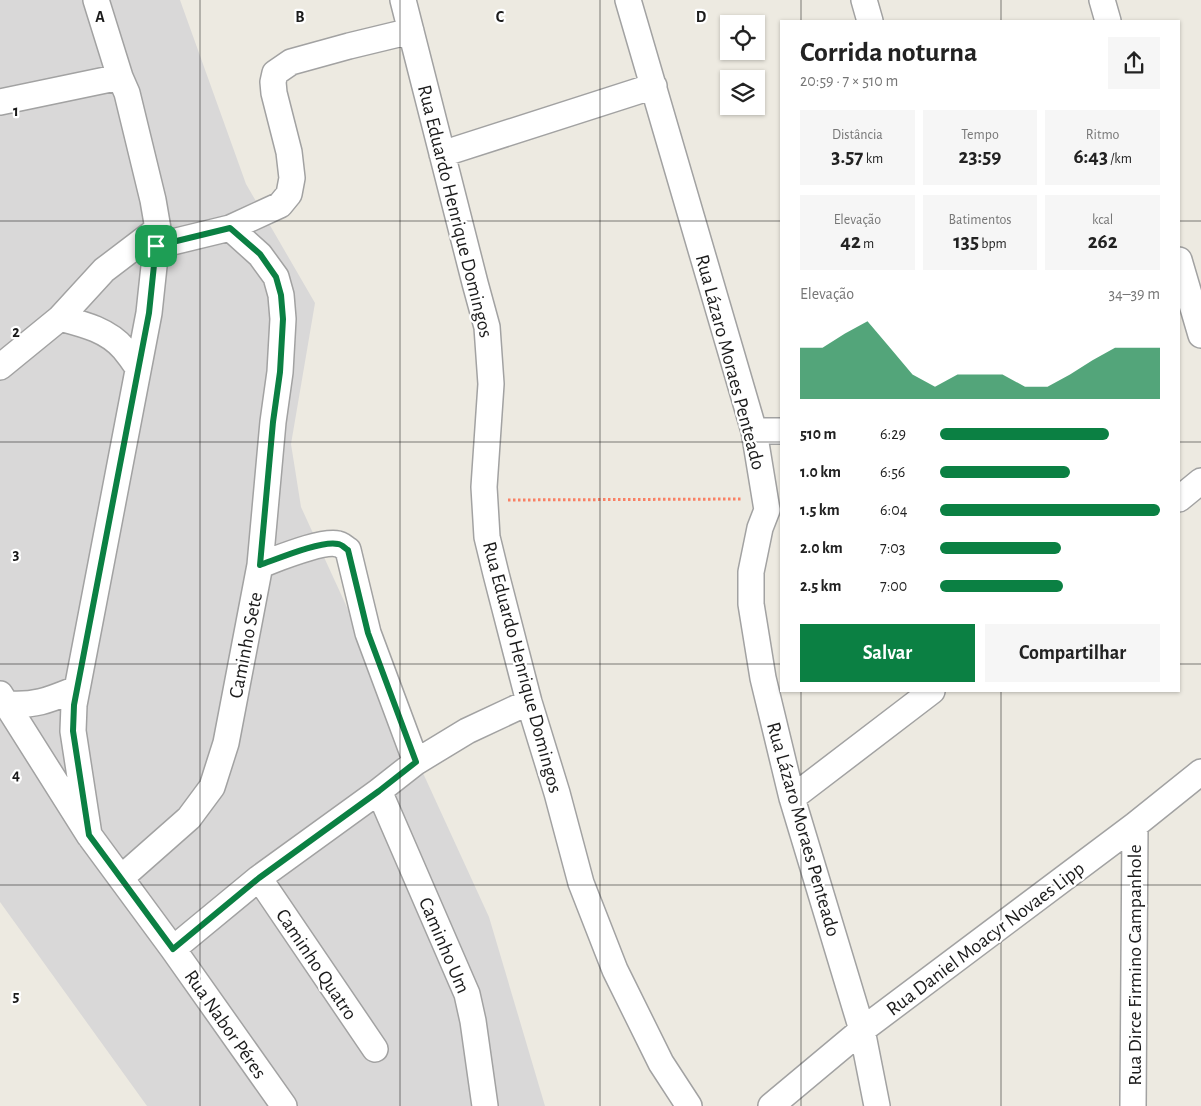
<!DOCTYPE html>
<html lang="pt">
<meta charset="utf-8">
<style>
body{margin:0;font-family:"Alegreya Sans",sans-serif;background:#f6f6f6;color:#222;height:100vh;display:flex;flex-direction:column;font-size:19px;white-space:nowrap}
*{box-sizing:border-box;margin:0}
p{font-size:16px;color:#767676}
.icon{flex:none;width:28px;height:28px;fill:none;stroke:currentColor;stroke-width:2;stroke-linecap:round;stroke-linejoin:round}
.map{position:relative;flex:1;overflow:hidden}
.side{position:absolute;left:780px;top:20px;width:400px;height:672px;display:flex;flex-direction:column;background:#fff;border-radius:0px;box-shadow:0 1px 4px #0004}
.side>*{flex:none}
.controls{position:absolute;left:720px;top:15px;display:grid;gap:10px}
.controls a{display:grid;place-items:center;width:45px;height:45px;border-radius:0px;background:#fff;box-shadow:0 1px 4px #0004;font-size:25px}
.pin{position:absolute;display:grid;place-items:center;width:42px;height:42px;color:#fff;margin:-21px;border-radius:10px;box-shadow:0 2px 8px #0006}
.round{display:grid;place-items:center;flex:none;width:52px;height:52px;border-radius:0px;background:#f6f6f6}
.summary{display:flex;align-items:center;justify-content:space-between;height:85px;padding:0 20px}
h1{font-size:28px;font-weight:600;line-height:38px}
.stats{display:grid;grid-template-columns:repeat(3,1fr);gap:8px;height:85px;padding:5px 20px}
.stats div{display:grid;align-content:center;border-radius:0px;background:#f6f6f6;text-align:center}
.stats b{font-size:21px;font-weight:600}
.stats small{font-size:14px;font-weight:400}
.stats p{font-size:14px}
.chart{height:140px;padding:10px 20px}
.chart p{display:flex;justify-content:space-between}
.chart svg{width:100%;height:90px;margin-top:5px;fill:#0b8043;opacity:.7}
.cta{display:flex;gap:10px;margin-top:auto;padding:10px 20px}
.cta a{flex:1;height:58px;border-radius:0px;background:#0b8043;color:#fff;font-size:20px;font-weight:600;line-height:58px;text-align:center}
.cta a+a{background:#f6f6f6;color:#222}
ul{padding:0 20px;list-style:none;font-size:16px}
li{display:grid;grid-template-columns:80px 60px 1fr;align-items:center;height:38px}
li i{height:12px;border-radius:6px;background:#0b8043}
.map>svg:first-child{display:block}
.residential{fill:#d9d8d8}
.lines{fill:none;stroke-linecap:round;stroke-linejoin:round}
.street-casing{stroke:#a2a2a2;stroke-width:28}
.path{stroke:#f98165;stroke-width:3;stroke-dasharray:2.5 2.5;stroke-linecap:butt}
.street{stroke:#fff;stroke-width:25}
.route-casing{stroke:#fff;stroke-width:10}
.route{stroke:#0b8043;stroke-width:6}
.grid{fill:none;stroke:#1b1b1b;stroke-width:1;stroke-opacity:0.55}
.labels{text-anchor:middle;stroke-width:4.5;stroke-linejoin:round;paint-order:stroke}
.street-label{font-size:20px;fill:#1b1b1b;stroke:#fff}
.grid-label{font-size:16px;text-anchor:middle;font-weight:bold;fill:#1b1b1b;stroke:#fff;stroke-width:4.5;stroke-linejoin:round;paint-order:stroke}
</style>
<div class="map">
<svg width="1201" height="1106" viewBox="0 0 1201 1106">
<rect width="100%" height="100%" fill="#edeae1"/>
<!-- residential -->
<path class="residential" d="M0,0H180L246,184L315,303L291,444L301,507L489,917L545,1106H147L0,902Z"/>
<g class="lines">
<!-- street casing -->
<g class="street-casing">
<path id="street" d="M403,0L475,283L487,327L491,384L484,487L487,537L496,574L529,702L557,793L581,883L615,970L661,1063L689,1106
M628,0L754,431L767,510L760,528L751,572V604L763,678L792,798L862,1030L877,1106
M864,0L870,21
M1102,0L1108,21
M0,102L120,77
M442,154L654,86
M230,228L280,205L289,194L292,178L289,152L274,93L273,82L275,73L291,62L349,46L411,31
M1179,260L1201,335
M60,318C83,324 108,330 124,349C129,355 134,362 138,368
M0,367L60,318L104,270L158,229
M754,431H781
M1179,499L1201,481
M260,565C277,559 322,540 338,544C341,544 345,548 348,550L368,633L416,762
M0,694L89,835L173,949L284,1106
M7,704C36,706 49,700 76,689
M379,791L467,994L473,1021L485,1106
M792,798L932,691
M89,835L73,731L74,705L149,313L158,229L153,200L127,93L120,77L96,0
M121,878L189,818L212,787L226,743L260,565L273,422L280,372L283,319L281,295L276,277L260,255L230,228L156,246
M259,878L375,1049
M173,949L259,878L379,791L416,762L467,731L529,702
M771,1106L862,1030L1135,825L1201,772
M1133,1106L1135,825"/>
</g>
<!-- path -->
<path class="path" d="M508,500L742,499"/>
<!-- street -->
<use href="#street" class="street"/>
</g>
<g class="lines">
<!-- route casing -->
<g class="route-casing">
<path id="route" d="M230,228L260,254L276,277L281,295L283,319L280,372L273,422L260,565C277,559 322,540 338,544C341,544 345,548 348,550L368,633L416,762L379,791L259,878L173,949L89,835L73,731L74,705L149,313L156,246Z"/>
</g>
<!-- route -->
<use href="#route" class="route"/>
</g>
<!-- grid -->
<path class="grid" d="M200,0V1106M400,0V1106M600,0V1106M801,0V21M1001,0V21M0,221H781M1179,221H1201M0,442H781M1179,442H1201M0,664H781M1179,664H1201M801,691V1106M1001,691V1106M0,885H1201"/>
<g class="labels">
<!-- street labels -->
<g class="street-label">
<text transform="translate(456 211) rotate(76)" y="7">Rua Eduardo Henrique Domingos</text>
<text transform="translate(731 362) rotate(75)" y="7">Rua Lázaro Moraes Penteado</text>
<text transform="translate(245 645) rotate(-79)" y="7">Caminho Sete</text>
<text transform="translate(523 667) rotate(75)" y="7">Rua Eduardo Henrique Domingos</text>
<text transform="translate(804 829) rotate(74)" y="7">Rua Lázaro Moraes Penteado</text>
<text transform="translate(985 938) rotate(-37)" y="7">Rua Daniel Moacyr Novaes Lipp</text>
<text transform="translate(445 945) rotate(67)" y="7">Caminho Um</text>
<text transform="translate(317 964) rotate(56)" y="7">Caminho Quatro</text>
<text transform="translate(1134 965) rotate(-90)" y="7">Rua Dirce Firmino Campanhole</text>
<text transform="translate(226 1024) rotate(55)" y="7">Rua Nabor Péres</text>
</g>
</g>
<g class="grid-label">
<text x="100" y="22">A</text>
<text x="300" y="22">B</text>
<text x="500" y="22">C</text>
<text x="701" y="22">D</text>
<text x="16" y="116">1</text>
<text x="16" y="337">2</text>
<text x="16" y="559">3</text>
<text x="16" y="780">4</text>
<text x="16" y="1001">5</text>
</g>
</svg>
<div class="controls">
<a><svg class="icon" aria-label="locate" viewBox="0 0 24 24"><circle cx="12" cy="12" r="6"/><path d="M12 2v4M12 18v4M2 12h4M18 12h4"/></svg></a>
<a><svg class="icon" aria-label="layers" viewBox="0 0 24 24"><path d="M12 4l9 5-9 5-9-5zM3 14l9 5 9-5"/></svg></a>
</div>
<div class="pin" style="left:156px;top:246px;background:#1e9e55"><svg class="icon" aria-label="arrive" viewBox="0 0 24 24"><path d="M6 21V4h12l-3 4 3 4H6"/></svg></div>
<section class="side">
<div class="summary"><div><h1>Corrida noturna</h1><p>20:59 · 7 × 510 m</p></div><a class="round"><svg class="icon" aria-label="share" viewBox="0 0 24 24"><path d="M12 15V3M7 8l5-5 5 5M5 13v7h14v-7"/></svg></a></div>
<div class="stats">
<div><p>Distância</p><b>3.57<small> km</small></b></div>
<div><p>Tempo</p><b>23:59</b></div>
<div><p>Ritmo</p><b>6:43<small> /km</small></b></div>
</div>
<div class="stats">
<div><p>Elevação</p><b>42<small> m</small></b></div>
<div><p>Batimentos</p><b>135<small> bpm</small></b></div>
<div><p>kcal</p><b>262</b></div>
</div>
<div class="chart"><p><span>Elevação</span>34–39 m</p>
<svg viewBox="0 0 160 44" preserveAspectRatio="none"><path d="M0 44V19L10 19L20 12L30 6L40 19L50 32L60 38L70 32L80 32L90 32L100 38L110 38L120 32L130 25L140 19L150 19L160 19V44z"/></svg>
</div>
<ul>
<li><b>510 m</b>6:29<i style="width:77%"></i></li>
<li><b>1.0 km</b>6:56<i style="width:59%"></i></li>
<li><b>1.5 km</b>6:04<i style="width:100%"></i></li>
<li><b>2.0 km</b>7:03<i style="width:55%"></i></li>
<li><b>2.5 km</b>7:00<i style="width:56%"></i></li>
</ul>
<div class="cta"><a>Salvar</a><a>Compartilhar</a></div>
</section>
</div>
